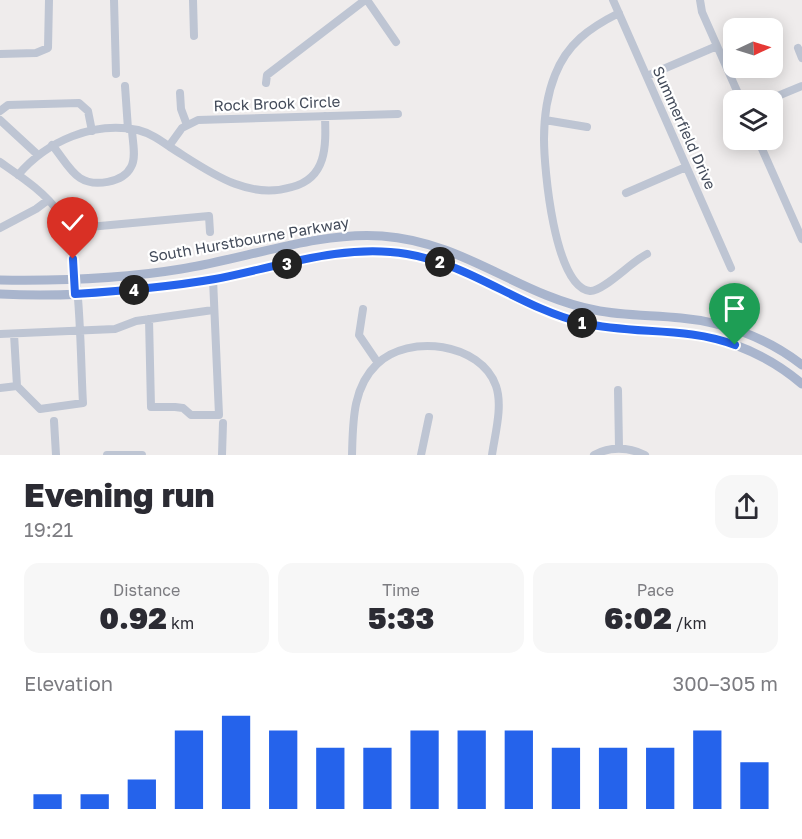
<!DOCTYPE html>
<meta charset="utf-8">
<style>
body{margin:0;font-family:"Golos Text",sans-serif;background:#f7f7f7;color:#2b2b33;height:100vh;display:flex;flex-direction:column;font-size:22px;white-space:nowrap}
*{box-sizing:border-box;margin:0}
p{font-size:20px;color:#7c7c81}
.icon{flex:none;width:33px;height:33px;fill:none;stroke:currentColor;stroke-width:2;stroke-linecap:round;stroke-linejoin:round}
.map{position:relative;height:455px;overflow:hidden}
.panel{display:flex;flex-direction:column;background:#fff;flex:1}
.panel>*{flex:none}
.needle{width:39px;rotate:86deg}
.buttons{position:absolute;left:723px;top:18px;display:grid;gap:12px}
.buttons a{display:grid;place-items:center;width:60px;height:60px;border-radius:12px;background:#fff;box-shadow:0 3px 15px #0003;font-size:30px}
.pin{position:absolute;display:grid;place-items:center;width:51px;height:51px;color:#fff;margin:-62px -26px;border-radius:50% 50% 50% 0;rotate:-45deg;box-shadow:0 0 6px #0007}
.pin .icon{rotate:45deg}
.km{position:absolute;width:30px;height:30px;margin:-15px;border-radius:50%;background:#222;color:#fff;font-size:16px;line-height:30px;text-align:center}
.round{display:grid;place-items:center;flex:none;width:63px;height:63px;border-radius:18px;background:#f7f7f7}
.overview{display:flex;align-items:center;justify-content:space-between;height:102px;padding:0 24px}
h1{font-size:33px;font-weight:800;line-height:45px}
.metrics{display:grid;grid-template-columns:repeat(3,1fr);gap:9px;height:102px;padding:6px 24px}
.metrics div{display:grid;align-content:center;border-radius:15px;background:#f7f7f7;text-align:center}
.metrics b{font-size:30px;font-weight:800}
.metrics small{font-size:16px;font-weight:400}
.metrics p{font-size:16px}
.chart{height:168px;padding:12px 24px}
.chart p{display:flex;justify-content:space-between}
.chart svg{width:100%;height:108px;margin-top:6px;stroke:#2563eb;stroke-width:6}
.map>svg:first-child{display:block}
.lines{fill:none;stroke-linecap:round;stroke-linejoin:round}
.minor{stroke:#bec5d3;stroke-width:8}
.major{stroke:#a9b5cd;stroke-width:9}
.route-casing{stroke:#fff;stroke-width:12}
.route{stroke:#2563eb;stroke-width:8}
.labels{text-anchor:middle;stroke-width:4.5;stroke-linejoin:round;paint-order:stroke}
.street-label{font-size:15px;fill:#434b5a;stroke:#fff}
</style>
<div class="map">
<svg width="802" height="455" viewBox="0 0 802 455">
<rect width="100%" height="100%" fill="#efecec"/>
<g class="lines">
<!-- minor -->
<path class="minor" d="M114,0L116,74
M193,0L194,36
M367,0L396,42
M613,0L731,268
M700,0L702,12L741,100
M619,13C589,28 567,44 555,75C547,95 544,118 544,139C544,167 554,287 590,291C603,292 632,261 647,254
M798,48L802,58
M0,54L36,53L48,48L49,0
M647,76L717,46
M266,83L267,75L365,0
M125,86L128,129
M180,93L181,109L187,125
M768,100L802,86
M0,111L8,105L79,103L88,111L92,131
M0,120L38,155
M545,120L587,127
M758,140L802,239
M52,145C61,155 69,171 80,178C94,187 123,183 131,167C137,157 132,140 132,129
M169,146L182,128L198,120L398,114
M0,162C20,176 45,192 59,213C82,248 80,358 83,403L40,409L17,386
M18,175C47,141 93,121 138,130C150,133 160,140 170,147C207,170 246,201 292,187C327,178 326,146 325,116
M626,193L686,167
M0,228L36,209L48,200
M67,229L209,216L210,232
M363,309L359,335L378,363
M149,319L151,407H175L183,408L191,415H219L213,279
M0,334L115,329L136,321L213,310
M0,388L17,386L14,334
M618,390L619,448
M54,421L56,455
M107,455H142
M222,455L223,423
M352,455C353,423 352,388 377,364C409,333 481,343 496,386C503,406 495,434 492,455
M421,455L429,417
M594,455C611,446 628,447 645,455"/>
<!-- major -->
<path class="major" d="M0,280C61,281 121,279 181,269C244,259 320,231 382,236C465,242 518,295 595,310C623,316 653,315 681,318C724,322 768,338 802,365
M0,294C71,298 143,291 213,279C271,269 328,248 388,251C452,254 502,298 561,317C607,331 657,330 705,336C740,344 774,360 802,384"/>
</g>
<g class="lines">
<!-- route casing -->
<g class="route-casing">
<path id="route" d="M73,259L75,294C122,291 169,287 215,279C278,267 343,243 407,254C470,264 521,308 583,323C633,335 686,326 735,345"/>
</g>
<!-- route -->
<use href="#route" class="route"/>
</g>
<g class="labels">
<!-- street labels -->
<g class="street-label">
<text transform="translate(277 104) rotate(-2)" y="5">Rock Brook Circle</text>
<text transform="translate(684 128) rotate(66)" y="5">Summerfield Drive</text>
<text transform="translate(249 240) rotate(-10)" y="5">South Hurstbourne Parkway</text>
</g>
</g>
</svg>
<div class="buttons">
<a><svg class="needle" viewBox="-14 -14 28 28"><path d="M0-13l5 13h-10z" fill="#e53935"/><path d="M0 13l5-13h-10z" fill="#7c7c81"/></svg></a>
<a><svg class="icon" aria-label="layers" viewBox="0 0 24 24"><path d="M12 4l9 5-9 5-9-5zM3 14l9 5 9-5"/></svg></a>
</div>
<div class="pin" style="left:735px;top:345px;background:#1e9e55"><svg class="icon" aria-label="arrive" viewBox="0 0 24 24"><path d="M6 21V4h12l-3 4 3 4H6"/></svg></div>
<div class="pin" style="left:73px;top:259px;background:#d93025"><svg class="icon" aria-label="check" viewBox="0 0 24 24"><path d="M5 12l5 5 9-10"/></svg></div>
<b class="km" style="left:582px;top:323px">1</b>
<b class="km" style="left:440px;top:262px">2</b>
<b class="km" style="left:287px;top:264px">3</b>
<b class="km" style="left:134px;top:290px">4</b>
</div>
<section class="panel">
<div class="overview"><div><h1>Evening run</h1><p>19:21</p></div><a class="round"><svg class="icon" aria-label="share" viewBox="0 0 24 24"><path d="M12 15V3M7 8l5-5 5 5M5 13v7h14v-7"/></svg></a></div>
<div class="metrics">
<div><p>Distance</p><b>0.92<small> km</small></b></div>
<div><p>Time</p><b>5:33</b></div>
<div><p>Pace</p><b>6:02<small> /km</small></b></div>
</div>
<div class="chart"><p><span>Elevation</span>300–305 m</p>
<svg viewBox="0 0 160 44" preserveAspectRatio="none"><path d="M5 44V38M15 44V38M25 44V32M35 44V12M45 44V6M55 44V12M65 44V19M75 44V19M85 44V12M95 44V12M105 44V12M115 44V19M125 44V19M135 44V19M145 44V12M155 44V25"/></svg>
</div>
</section>
